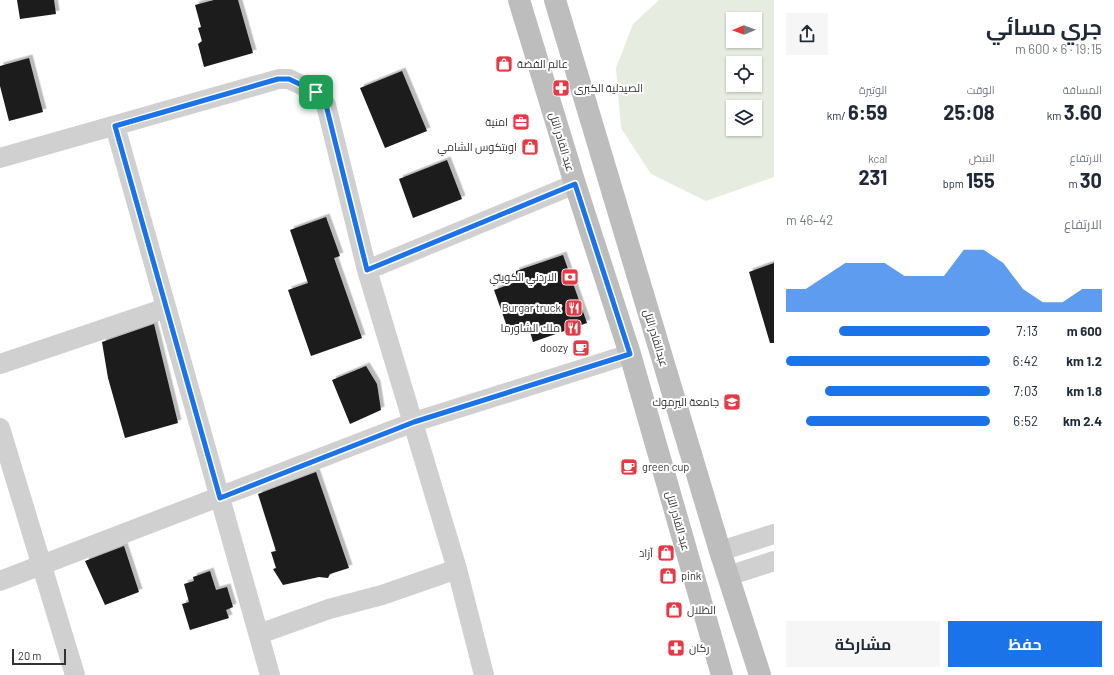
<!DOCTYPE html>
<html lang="ar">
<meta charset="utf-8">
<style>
body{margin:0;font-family:Barlow,Cairo,sans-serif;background:#f6f6f7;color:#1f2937;direction:rtl;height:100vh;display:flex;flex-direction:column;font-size:15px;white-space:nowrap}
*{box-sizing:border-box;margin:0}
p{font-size:13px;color:#747a83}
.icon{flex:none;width:22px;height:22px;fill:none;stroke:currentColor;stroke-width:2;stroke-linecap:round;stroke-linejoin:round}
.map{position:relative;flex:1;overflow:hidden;direction:ltr}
.drawer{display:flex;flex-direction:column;background:#fff;width:340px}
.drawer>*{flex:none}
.needle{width:26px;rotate:269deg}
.controls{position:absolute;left:726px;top:12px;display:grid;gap:8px}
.controls a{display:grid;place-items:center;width:36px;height:36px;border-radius:0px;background:#fff;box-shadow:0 1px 3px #0004;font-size:20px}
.scale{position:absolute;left:12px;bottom:10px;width:54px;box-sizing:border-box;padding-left:4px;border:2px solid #333;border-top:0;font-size:11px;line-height:14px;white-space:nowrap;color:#333;-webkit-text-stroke:3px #fff;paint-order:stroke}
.pin{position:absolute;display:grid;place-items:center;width:34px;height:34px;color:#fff;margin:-17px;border-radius:8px;box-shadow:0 2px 6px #0006}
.round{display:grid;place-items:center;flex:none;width:42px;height:42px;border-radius:0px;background:#f6f6f7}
.headline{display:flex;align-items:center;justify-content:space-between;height:68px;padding:0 12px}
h1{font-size:22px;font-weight:700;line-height:30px}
.stats{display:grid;grid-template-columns:repeat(3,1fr);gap:6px;height:68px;padding:4px 12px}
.stats div{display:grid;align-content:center}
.stats b{font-size:20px;font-weight:700}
.stats small{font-size:11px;font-weight:400}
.stats p{font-size:11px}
.chart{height:112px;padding:8px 12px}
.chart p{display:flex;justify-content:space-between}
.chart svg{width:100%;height:72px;margin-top:4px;fill:#1a73e8;opacity:.7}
.button{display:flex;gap:8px;margin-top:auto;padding:8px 12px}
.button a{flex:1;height:46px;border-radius:0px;background:#1a73e8;color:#fff;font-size:16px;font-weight:700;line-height:46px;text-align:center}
.button a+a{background:#f6f6f7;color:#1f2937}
ul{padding:0 12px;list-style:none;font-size:13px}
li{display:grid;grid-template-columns:64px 48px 1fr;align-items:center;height:30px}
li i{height:10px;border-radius:5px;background:#1a73e8}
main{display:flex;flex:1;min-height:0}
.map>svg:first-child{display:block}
.green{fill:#e6ecdf;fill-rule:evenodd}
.building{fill:#1a1a1a;filter:url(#shadow)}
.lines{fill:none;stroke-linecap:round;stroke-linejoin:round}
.street{stroke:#d0d0d0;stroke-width:20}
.secondary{stroke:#bdbdbd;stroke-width:22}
.route-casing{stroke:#fff;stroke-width:8}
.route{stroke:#1a73e8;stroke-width:5}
.labels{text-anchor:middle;stroke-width:4;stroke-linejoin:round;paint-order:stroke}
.poi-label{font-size:11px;fill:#333;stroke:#fff;text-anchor:end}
.street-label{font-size:11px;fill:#333;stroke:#fff}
</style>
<main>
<section class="drawer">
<div class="headline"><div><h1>جري مسائي</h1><p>19:15 · 6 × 600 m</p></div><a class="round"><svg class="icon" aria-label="share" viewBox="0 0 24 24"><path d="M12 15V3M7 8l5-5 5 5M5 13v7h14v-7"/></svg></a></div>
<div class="stats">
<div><p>المسافة</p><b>3.60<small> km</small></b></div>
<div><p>الوقت</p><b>25:08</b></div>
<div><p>الوتيرة</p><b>6:59<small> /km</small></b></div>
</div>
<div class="stats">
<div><p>الارتفاع</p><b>30<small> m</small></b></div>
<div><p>النبض</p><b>155<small> bpm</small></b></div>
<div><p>kcal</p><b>231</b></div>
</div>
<div class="chart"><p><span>الارتفاع</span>42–46 m</p>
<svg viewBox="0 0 160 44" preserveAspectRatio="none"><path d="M0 44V30L10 30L20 22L30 14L40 14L50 14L60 22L70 22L80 22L90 6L100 6L110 14L120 30L130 38L140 38L150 30L160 30V44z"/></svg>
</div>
<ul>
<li><b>600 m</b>7:13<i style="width:74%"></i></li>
<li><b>1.2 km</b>6:42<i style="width:100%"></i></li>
<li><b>1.8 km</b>7:03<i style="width:81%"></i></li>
<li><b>2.4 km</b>6:52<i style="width:90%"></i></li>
</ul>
<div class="button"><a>حفظ</a><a>مشاركة</a></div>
</section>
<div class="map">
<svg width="774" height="675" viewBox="0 0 774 675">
<defs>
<filter id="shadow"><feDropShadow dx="3.5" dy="-3.5" stdDeviation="0" flood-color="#0004"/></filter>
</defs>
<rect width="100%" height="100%" fill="#fff"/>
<!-- green -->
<path class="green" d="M659,0H774V177L706,201L651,174L621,128L616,68L633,24ZM733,19H755V41H733ZM733,63H755V85H733ZM733,107H755V129H733Z"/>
<!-- building -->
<path class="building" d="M17,0H54L56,14L20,19Z
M214,0H238L253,53L204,67L198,44L202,41L198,28L201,27L195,5Z
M29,58L43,112L9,121L0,86V66Z
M402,71L427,131L385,148L360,88Z
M447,160L462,199L413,218L399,179Z
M326,217L340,256L334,258L362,338L311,356L288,290L308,283L290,230Z
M563,255L587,323L533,342L529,328L510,335L494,290L516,282V271Z
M774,263V343H770L749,272Z
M154,324L178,423L125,438L108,378L102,342Z
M366,366L377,384L381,410L350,424L332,380Z
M316,472L349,568L330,574L328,578L319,577L283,585L273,569L276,568L271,552L276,551L258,494Z
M124,546L139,592L105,605L85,561Z
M210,571L216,590L227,587L233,607L226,610L229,618L190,630L182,604L189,602L184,584L194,581L193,577Z"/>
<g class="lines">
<!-- street -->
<path class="street" d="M115,126L270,675
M0,158L279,79H289L316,92L326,105L367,270L457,569L484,675
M367,270L575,184
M0,364L166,308
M0,428L75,675
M720,551L774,534
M728,576L774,561
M0,581L414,422L630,354
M259,634L329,609L382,595L457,569"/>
<!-- secondary -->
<path class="secondary" d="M519,0L575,184L630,354L722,675
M555,0L720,551L760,675"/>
</g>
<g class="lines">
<!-- route casing -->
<g class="route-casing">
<path id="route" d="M278,79H289L316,92L326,105L367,270L575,184L630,354L414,422L220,498L115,126Z"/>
</g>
<!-- route -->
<use href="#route" class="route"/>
</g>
<!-- icons -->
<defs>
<g id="shop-square" transform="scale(0.9)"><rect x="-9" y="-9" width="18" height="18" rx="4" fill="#e63946" stroke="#fff"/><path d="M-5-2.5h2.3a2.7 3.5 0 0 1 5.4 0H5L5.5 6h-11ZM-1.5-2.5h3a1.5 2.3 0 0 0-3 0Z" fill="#fff"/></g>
<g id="pharmacy-square" transform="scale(0.9)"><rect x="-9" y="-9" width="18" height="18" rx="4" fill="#e63946" stroke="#fff"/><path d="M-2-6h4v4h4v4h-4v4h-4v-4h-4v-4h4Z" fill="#fff"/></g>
<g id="office-square" transform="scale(0.9)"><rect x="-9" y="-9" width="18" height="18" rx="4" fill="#e63946" stroke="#fff"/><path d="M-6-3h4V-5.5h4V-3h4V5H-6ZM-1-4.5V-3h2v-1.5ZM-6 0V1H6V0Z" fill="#fff"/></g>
<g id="bank-square" transform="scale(0.9)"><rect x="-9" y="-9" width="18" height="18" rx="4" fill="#e63946" stroke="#fff"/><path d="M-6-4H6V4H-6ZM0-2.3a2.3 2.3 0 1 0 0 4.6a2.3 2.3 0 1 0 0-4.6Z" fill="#fff"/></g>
<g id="restaurant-square" transform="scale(0.9)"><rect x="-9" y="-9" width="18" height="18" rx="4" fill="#e63946" stroke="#fff"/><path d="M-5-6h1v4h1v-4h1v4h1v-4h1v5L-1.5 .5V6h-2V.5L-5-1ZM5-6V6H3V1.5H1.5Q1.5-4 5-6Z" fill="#fff"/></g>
<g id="cafe-square" transform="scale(0.9)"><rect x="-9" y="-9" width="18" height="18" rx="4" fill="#e63946" stroke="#fff"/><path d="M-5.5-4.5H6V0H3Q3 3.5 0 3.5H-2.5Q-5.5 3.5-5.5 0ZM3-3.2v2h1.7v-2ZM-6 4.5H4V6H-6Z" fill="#fff"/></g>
<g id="university-square" transform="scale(0.9)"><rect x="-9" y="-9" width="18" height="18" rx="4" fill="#e63946" stroke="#fff"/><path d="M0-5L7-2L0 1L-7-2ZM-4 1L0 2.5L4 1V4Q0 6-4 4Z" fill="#fff"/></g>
</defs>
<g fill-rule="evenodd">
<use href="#shop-square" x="504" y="64"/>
<use href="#pharmacy-square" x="561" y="88"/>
<use href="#office-square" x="521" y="122"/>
<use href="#shop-square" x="530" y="147"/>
<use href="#bank-square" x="570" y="277"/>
<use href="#restaurant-square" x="574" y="308"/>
<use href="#restaurant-square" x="573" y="328"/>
<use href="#cafe-square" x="581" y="348"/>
<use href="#university-square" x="732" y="402"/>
<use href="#cafe-square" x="629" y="467"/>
<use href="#shop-square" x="666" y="553"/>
<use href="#shop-square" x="668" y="576"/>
<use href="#shop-square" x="674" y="610"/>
<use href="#pharmacy-square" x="676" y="648"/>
</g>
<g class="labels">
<!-- poi labels -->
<g class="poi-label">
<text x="517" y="68" text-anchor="start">عالم الفضة</text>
<text x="574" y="92" text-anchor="start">الصيدلية الكبرى</text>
<text x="508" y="126">امنية</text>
<text x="517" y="151">اوبتكوس الشامي</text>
<text x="557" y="281">الاردني الكويتي</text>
<text x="561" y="312">Burgar truck</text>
<text x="560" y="332">ملك الشاورما</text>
<text x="568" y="352">doozy</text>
<text x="719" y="406">جامعة اليرموك</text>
<text x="642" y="471" text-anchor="start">green cup</text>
<text x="653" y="557">آزاد</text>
<text x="681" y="580" text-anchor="start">pink</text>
<text x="687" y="614" text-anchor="start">الظلال</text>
<text x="689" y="652" text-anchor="start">ركان</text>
</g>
<!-- street labels -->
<g class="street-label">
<text transform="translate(562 142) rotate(73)" y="4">عبد القادر التل</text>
<text transform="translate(656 338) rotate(73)" y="4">عبدالقادر التل</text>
<text transform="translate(678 521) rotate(74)" y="4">عبد القادر التل</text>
</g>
</g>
</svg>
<div class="controls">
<a><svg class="needle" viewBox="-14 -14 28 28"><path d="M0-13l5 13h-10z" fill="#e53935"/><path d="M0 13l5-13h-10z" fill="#747a83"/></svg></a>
<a><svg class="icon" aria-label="locate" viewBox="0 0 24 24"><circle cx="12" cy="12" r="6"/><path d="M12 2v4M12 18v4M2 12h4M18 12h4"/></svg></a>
<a><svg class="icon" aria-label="layers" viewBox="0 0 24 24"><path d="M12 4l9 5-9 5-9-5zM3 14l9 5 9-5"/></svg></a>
</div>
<div class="scale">20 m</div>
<div class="pin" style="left:316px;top:92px;background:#1e9e55"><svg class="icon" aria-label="arrive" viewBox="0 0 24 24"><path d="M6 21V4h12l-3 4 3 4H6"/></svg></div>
</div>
</main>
